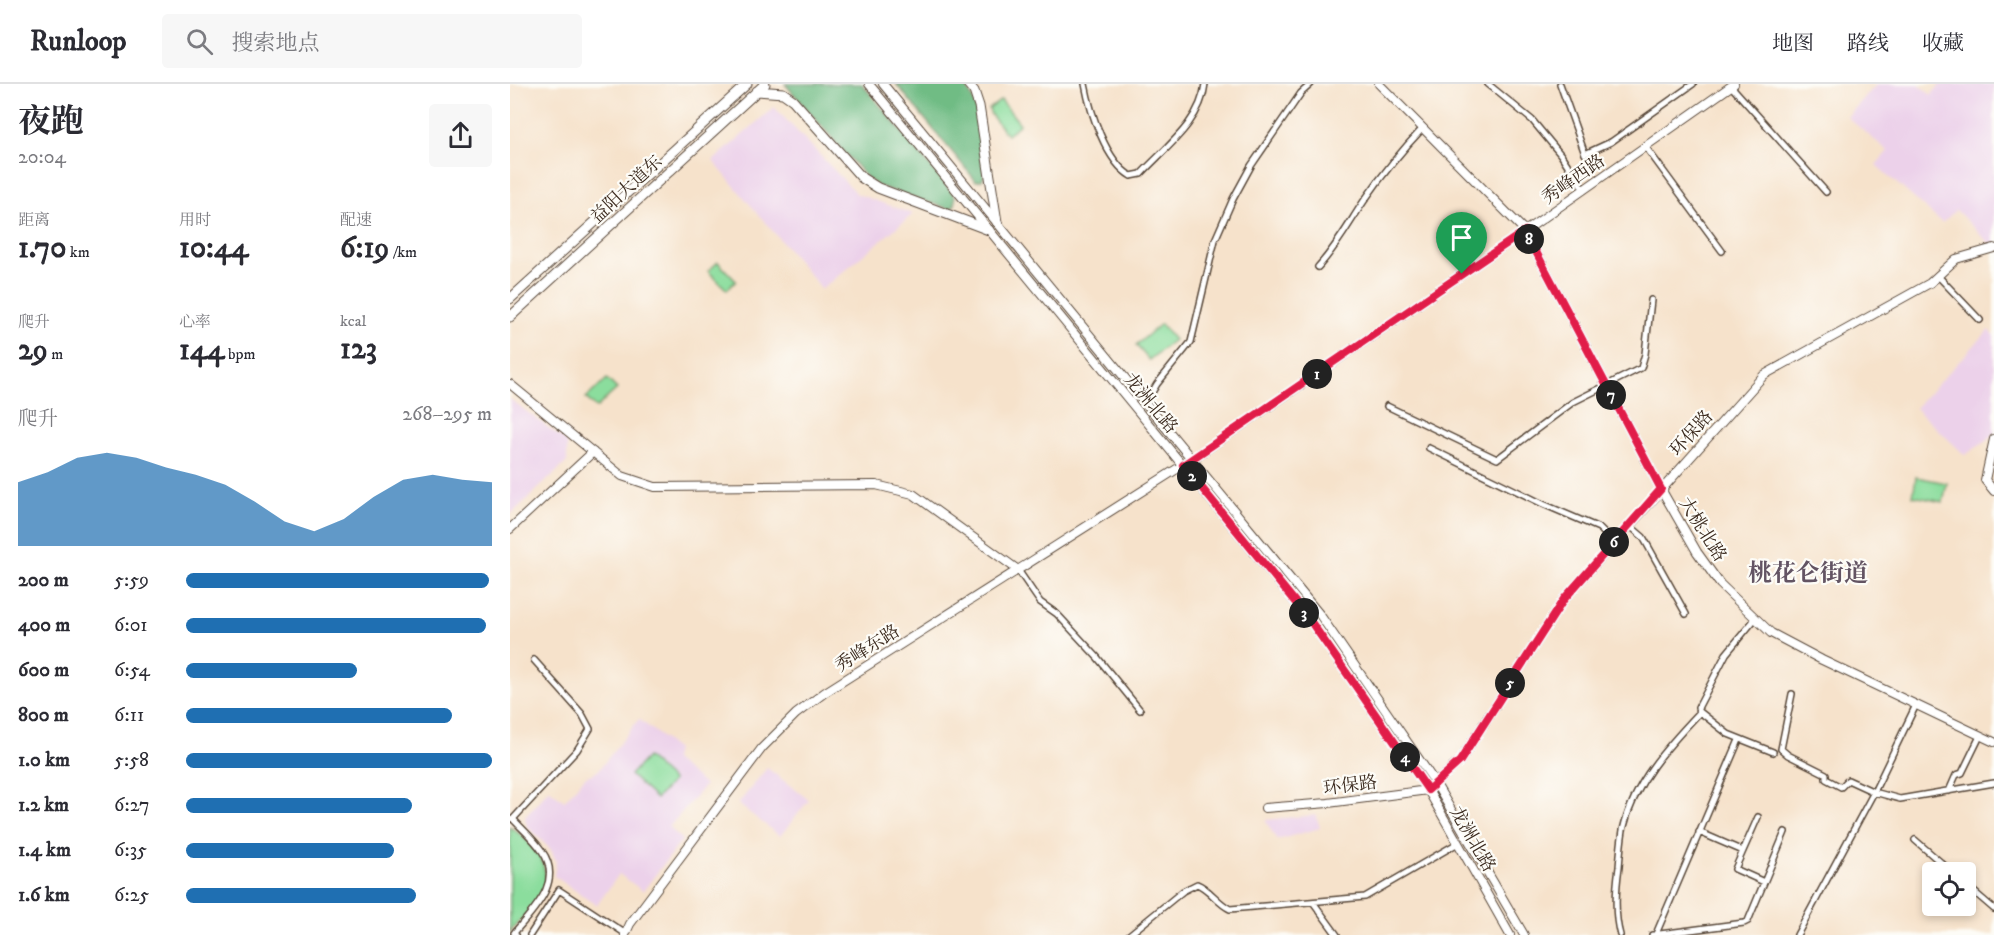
<!DOCTYPE html>
<html lang="zh">
<meta charset="utf-8">
<style>
body{margin:0;font-family:"IM FELL DW Pica","Noto Serif SC",serif;background:#f7f7f7;color:#2b2b33;height:100vh;display:flex;flex-direction:column;font-size:22px;white-space:nowrap}
*{box-sizing:border-box;margin:0}
p{font-size:20px;color:#7c7c81}
.icon{flex:none;width:33px;height:33px;fill:none;stroke:currentColor;stroke-width:2;stroke-linecap:round;stroke-linejoin:round}
.map{position:relative;flex:1;overflow:hidden}
.drawer{display:flex;flex-direction:column;background:#fff;width:510px}
.drawer>*{flex:none}
.buttons{position:absolute;left:1412px;top:778px;display:grid;gap:12px}
.buttons a{display:grid;place-items:center;width:54px;height:54px;border-radius:6px;background:#fff;box-shadow:0 3px 9px #0003;font-size:30px}
.pin{position:absolute;display:grid;place-items:center;width:51px;height:51px;color:#fff;margin:-62px -26px;border-radius:50% 50% 50% 0;rotate:-45deg;box-shadow:0 0 6px #0007}
.pin .icon{rotate:45deg}
.km{position:absolute;width:30px;height:30px;margin:-15px;border-radius:50%;background:#222;color:#fff;font-size:16px;line-height:30px;text-align:center}
.round{display:grid;place-items:center;flex:none;width:63px;height:63px;border-radius:6px;background:#f7f7f7}
.headline{display:flex;align-items:center;justify-content:space-between;height:102px;padding:0 18px}
h1{font-size:33px;font-weight:700;line-height:45px}
.metrics{display:grid;grid-template-columns:repeat(3,1fr);gap:9px;height:102px;padding:6px 18px}
.metrics div{display:grid;align-content:center}
.metrics b{font-size:30px;font-weight:700}
.metrics small{font-size:16px;font-weight:400}
.metrics p{font-size:16px}
.chart{height:168px;padding:12px 18px}
.chart p{display:flex;justify-content:space-between}
.chart svg{width:100%;height:108px;margin-top:6px;fill:#1f6fb2;opacity:.7}
ul{padding:0 18px;list-style:none;font-size:20px}
li{display:grid;grid-template-columns:96px 72px 1fr;align-items:center;height:45px}
li i{height:15px;border-radius:8px;background:#1f6fb2}
header{display:flex;align-items:center;gap:36px;box-sizing:border-box;height:84px;padding:0 30px;background:#fff;border-bottom:2px solid #e1e1e2}
header strong{font-size:28px}
nav{display:flex;gap:33px;margin-inline-start:auto;font-size:21px}
.search{width:420px;height:54px;background:#f7f7f7;display:flex;align-items:center;gap:15px;box-sizing:border-box;padding:0 21px;border-radius:6px;color:#7c7c81;font-size:22px}
main{display:flex;flex:1;min-height:0}
.map>svg:first-child{display:block}
.built{fill:#ecd1ea}
.green{fill:#8bdd9d;stroke:#63845e;stroke-width:1.5}
.forest{fill:#70bc84;stroke:#567351;stroke-width:1.5}
.lines{fill:none;stroke-linecap:round;stroke-linejoin:round}
.street-casing{stroke:#574638;stroke-width:8}
.secondary-casing{stroke:#574638;stroke-width:10}
.primary-casing{stroke:#574638;stroke-width:11}
.street{stroke:#fff;stroke-width:5}
.secondary{stroke:#fff;stroke-width:8}
.primary{stroke:#fff;stroke-width:9}
.route-casing{stroke:#fff;stroke-width:12}
.route{stroke:#e11d48;stroke-width:8}
.labels{text-anchor:middle;stroke-width:4.5;stroke-linejoin:round;paint-order:stroke}
.street-label{font-size:18px;fill:#3b2a1e;stroke:#fdfcf7}
.district-label{font-size:24px;font-weight:bold;fill:#635463;stroke:#fdfcf7}
</style>
<header>
<strong>Runloop</strong>
<div class="search"><svg class="icon" aria-label="search" viewBox="0 0 24 24"><circle cx="10" cy="10" r="6"/><path d="M15 15l6 6"/></svg>搜索地点</div>
<nav><a>地图</a><a>路线</a><a>收藏</a></nav>
</header>
<main>
<section class="drawer">
<div class="headline"><div><h1>夜跑</h1><p>20:04</p></div><a class="round"><svg class="icon" aria-label="share" viewBox="0 0 24 24"><path d="M12 15V3M7 8l5-5 5 5M5 13v7h14v-7"/></svg></a></div>
<div class="metrics">
<div><p>距离</p><b>1.70<small> km</small></b></div>
<div><p>用时</p><b>10:44</b></div>
<div><p>配速</p><b>6:19<small> /km</small></b></div>
</div>
<div class="metrics">
<div><p>爬升</p><b>29<small> m</small></b></div>
<div><p>心率</p><b>144<small> bpm</small></b></div>
<div><p>kcal</p><b>123</b></div>
</div>
<div class="chart"><p><span>爬升</span>268–295 m</p>
<svg viewBox="0 0 160 44" preserveAspectRatio="none"><path d="M0 44V18L10 14L20 8L30 6L40 8L50 12L60 15L70 19L80 26L90 34L100 38L110 33L120 24L130 17L140 15L150 17L160 18V44z"/></svg>
</div>
<ul>
<li><b>200 m</b>5:59<i style="width:99%"></i></li>
<li><b>400 m</b>6:01<i style="width:98%"></i></li>
<li><b>600 m</b>6:54<i style="width:56%"></i></li>
<li><b>800 m</b>6:11<i style="width:87%"></i></li>
<li><b>1.0 km</b>5:58<i style="width:100%"></i></li>
<li><b>1.2 km</b>6:27<i style="width:74%"></i></li>
<li><b>1.4 km</b>6:35<i style="width:68%"></i></li>
<li><b>1.6 km</b>6:25<i style="width:75%"></i></li>
</ul>
</section>
<div class="map">
<svg width="1484" height="851" viewBox="0 0 1484 851">
<rect width="100%" height="100%" fill="#fdfcf7"/>
<filter id="ink" filterUnits="userSpaceOnUse"><feTurbulence type="fractalNoise" baseFrequency=".0167" numOctaves="2"/><feDisplacementMap in="SourceGraphic" scale="12" xChannelSelector="R" yChannelSelector="G"/><feConvolveMatrix kernelMatrix="1 2 1 2 8 2 1 2 1" color-interpolation-filters="sRGB"/></filter>
<filter id="wash" filterUnits="userSpaceOnUse"><feTurbulence type="fractalNoise" baseFrequency=".008" numOctaves="4" result="noise"/><feDisplacementMap in="SourceGraphic" scale="24" xChannelSelector="R" yChannelSelector="G"/><feGaussianBlur stdDeviation="1.35" result="paint"/><feColorMatrix in="noise" values="0 0 0 0 0 0 0 0 0 0 0 0 0 0 0 0 0 1.4 0 .05"/><feComposite in="paint" operator="in"/></filter>
<g filter="url(#wash)">
<rect width="100%" height="100%" fill="#f6e2cb"/>
<!-- built -->
<path class="built" d="M1367,0H1409L1421,11L1431,0H1484V159L1480,160L1446,126L1432,139L1366,81L1378,67L1337,33Z
M264,23L347,110L403,130L312,205L203,77Z
M1479,246L1484,252V349L1476,357L1455,371L1405,324Z
M0,315L57,358V378L0,431Z
M129,635L166,665L164,676L195,701L159,743L172,756L133,807L109,790L87,821L44,792L46,777L41,766L17,742L15,733L39,705L54,717L75,693L88,687Z
M257,684L299,716L270,752L228,720Z
M806,731L810,744L767,756L755,736Z"/>
<!-- green -->
<path class="green" d="M491,16L510,40L497,51L481,31L479,25Z
M208,178L226,197L217,206L198,187Z
M651,240L664,256L639,276L626,261Z
M97,295L107,305L86,324L76,314Z
M1406,393L1437,399L1433,418L1403,412Z
M137,673L163,697L146,715L120,691Z
M0,743C11,750 20,758 27,769C50,802 21,823 0,848Z"/>
<!-- forest -->
<path class="forest" d="M275,0H352L445,112V121L440,125L368,102L356,93Z
M386,0H454C473,24 471,63 474,92L472,96L466,97Z"/>
</g>
<g filter="url(#ink)">
<g class="lines">
<!-- street casing -->
<g class="street-casing">
<path id="street" d="M575,0C580,27 596,78 621,92L631,90C656,63 691,38 695,0
M978,0L1022,36L1051,71L1074,106
M1050,0L1075,70L1101,58L1183,0
M1221,2L1316,108
M1135,62L1212,167
M808,183C828,161 838,141 854,117C872,91 891,67 913,44
M1428,192L1470,236
M635,320L647,300L681,258L705,156L723,115L741,82L791,9L801,0
M877,322L987,375L1063,318L1131,284L1135,270L1141,216
M919,364L1033,420L1089,444L1104,459
M1119,441L1133,453L1176,530
M508,486L530,518L547,530L587,573L630,626
M1245,535L1216,570L1188,624L1190,628L1218,650L1263,668
M1282,610L1271,665L1278,671L1316,690V695L1331,703L1338,696L1364,708L1390,715L1484,699
M1439,707L1446,691L1452,689L1470,652
M1248,733L1225,785L1254,798
M1189,748L1233,767
M1405,756L1443,789
M1455,800L1484,825
M803,818L827,851
M1146,850L1229,656
M6,851L4,849C23,826 54,798 32,767C24,755 12,745 3,735L67,666L80,645L72,630L24,576
M20,851L49,806L116,850
M619,851L673,807L687,800C700,805 707,819 720,825L855,813L948,759
M1110,851C1104,830 1106,804 1109,783C1110,770 1111,758 1113,746C1124,698 1157,663 1190,628
M1142,851L1234,839L1238,837L1275,748
M1287,851L1364,708L1406,621"/>
</g>
<!-- secondary casing -->
<g class="secondary-casing">
<path id="secondary" d="M359,0L799,535L918,706L1000,851
M373,0L810,531L926,700L1014,851
M869,0L1015,147L1151,405L1187,468L1210,500L1261,549L1312,576L1484,658
M0,300L112,392L145,403L366,401L403,410L508,486
M1484,355L1475,396L1484,407
M0,445L83,368
M755,724L818,719L918,706L950,677L1054,515L1254,291L1420,199L1446,175L1484,164
M115,851L120,840L252,664L286,630L314,609L681,376L1015,147L1224,0"/>
</g>
<!-- primary casing -->
<g class="primary-casing">
<path id="primary" d="M458,0L464,7L469,22L487,138
M247,7L273,9L283,16L352,94L368,104L479,146
M0,215L237,0
M0,233L255,0"/>
</g>
<!-- street -->
<use href="#street" class="street"/>
<!-- secondary -->
<use href="#secondary" class="secondary"/>
<!-- primary -->
<use href="#primary" class="primary"/>
</g>
</g>
<g class="lines" filter="url(#ink)">
<!-- route casing -->
<g class="route-casing">
<path id="route" d="M1015,147L1151,405L1054,515L950,677L918,706L799,535L673,381Z"/>
</g>
<!-- route -->
<use href="#route" class="route"/>
</g>
<g class="labels">
<!-- street labels -->
<g class="street-label">
<text transform="translate(1063 95) rotate(-35)" y="6">秀峰西路</text>
<text transform="translate(116 105) rotate(-43)" y="6">益阳大道东</text>
<text transform="translate(641 319) rotate(50)" y="6">龙洲北路</text>
<text transform="translate(1181 349) rotate(-48)" y="6">环保路</text>
<text transform="translate(1193 445) rotate(58)" y="6">大桃北路</text>
<text transform="translate(357 564) rotate(-32)" y="6">秀峰东路</text>
<text transform="translate(840 701) rotate(-7)" y="6">环保路</text>
<text transform="translate(963 755) rotate(60)" y="6">龙洲北路</text>
</g>
<!-- district labels -->
<g class="district-label">
<text x="1298" y="497">桃花仑街道</text>
</g>
</g>
</svg>
<div class="buttons">
<a><svg class="icon" aria-label="locate" viewBox="0 0 24 24"><circle cx="12" cy="12" r="6"/><path d="M12 2v4M12 18v4M2 12h4M18 12h4"/></svg></a>
</div>
<div class="pin" style="left:952px;top:190px;background:#1e9e55"><svg class="icon" aria-label="arrive" viewBox="0 0 24 24"><path d="M6 21V4h12l-3 4 3 4H6"/></svg></div>
<b class="km" style="left:807px;top:290px">1</b>
<b class="km" style="left:682px;top:392px">2</b>
<b class="km" style="left:794px;top:529px">3</b>
<b class="km" style="left:895px;top:673px">4</b>
<b class="km" style="left:1000px;top:599px">5</b>
<b class="km" style="left:1104px;top:458px">6</b>
<b class="km" style="left:1101px;top:311px">7</b>
<b class="km" style="left:1019px;top:155px">8</b>
</div>
</main>
